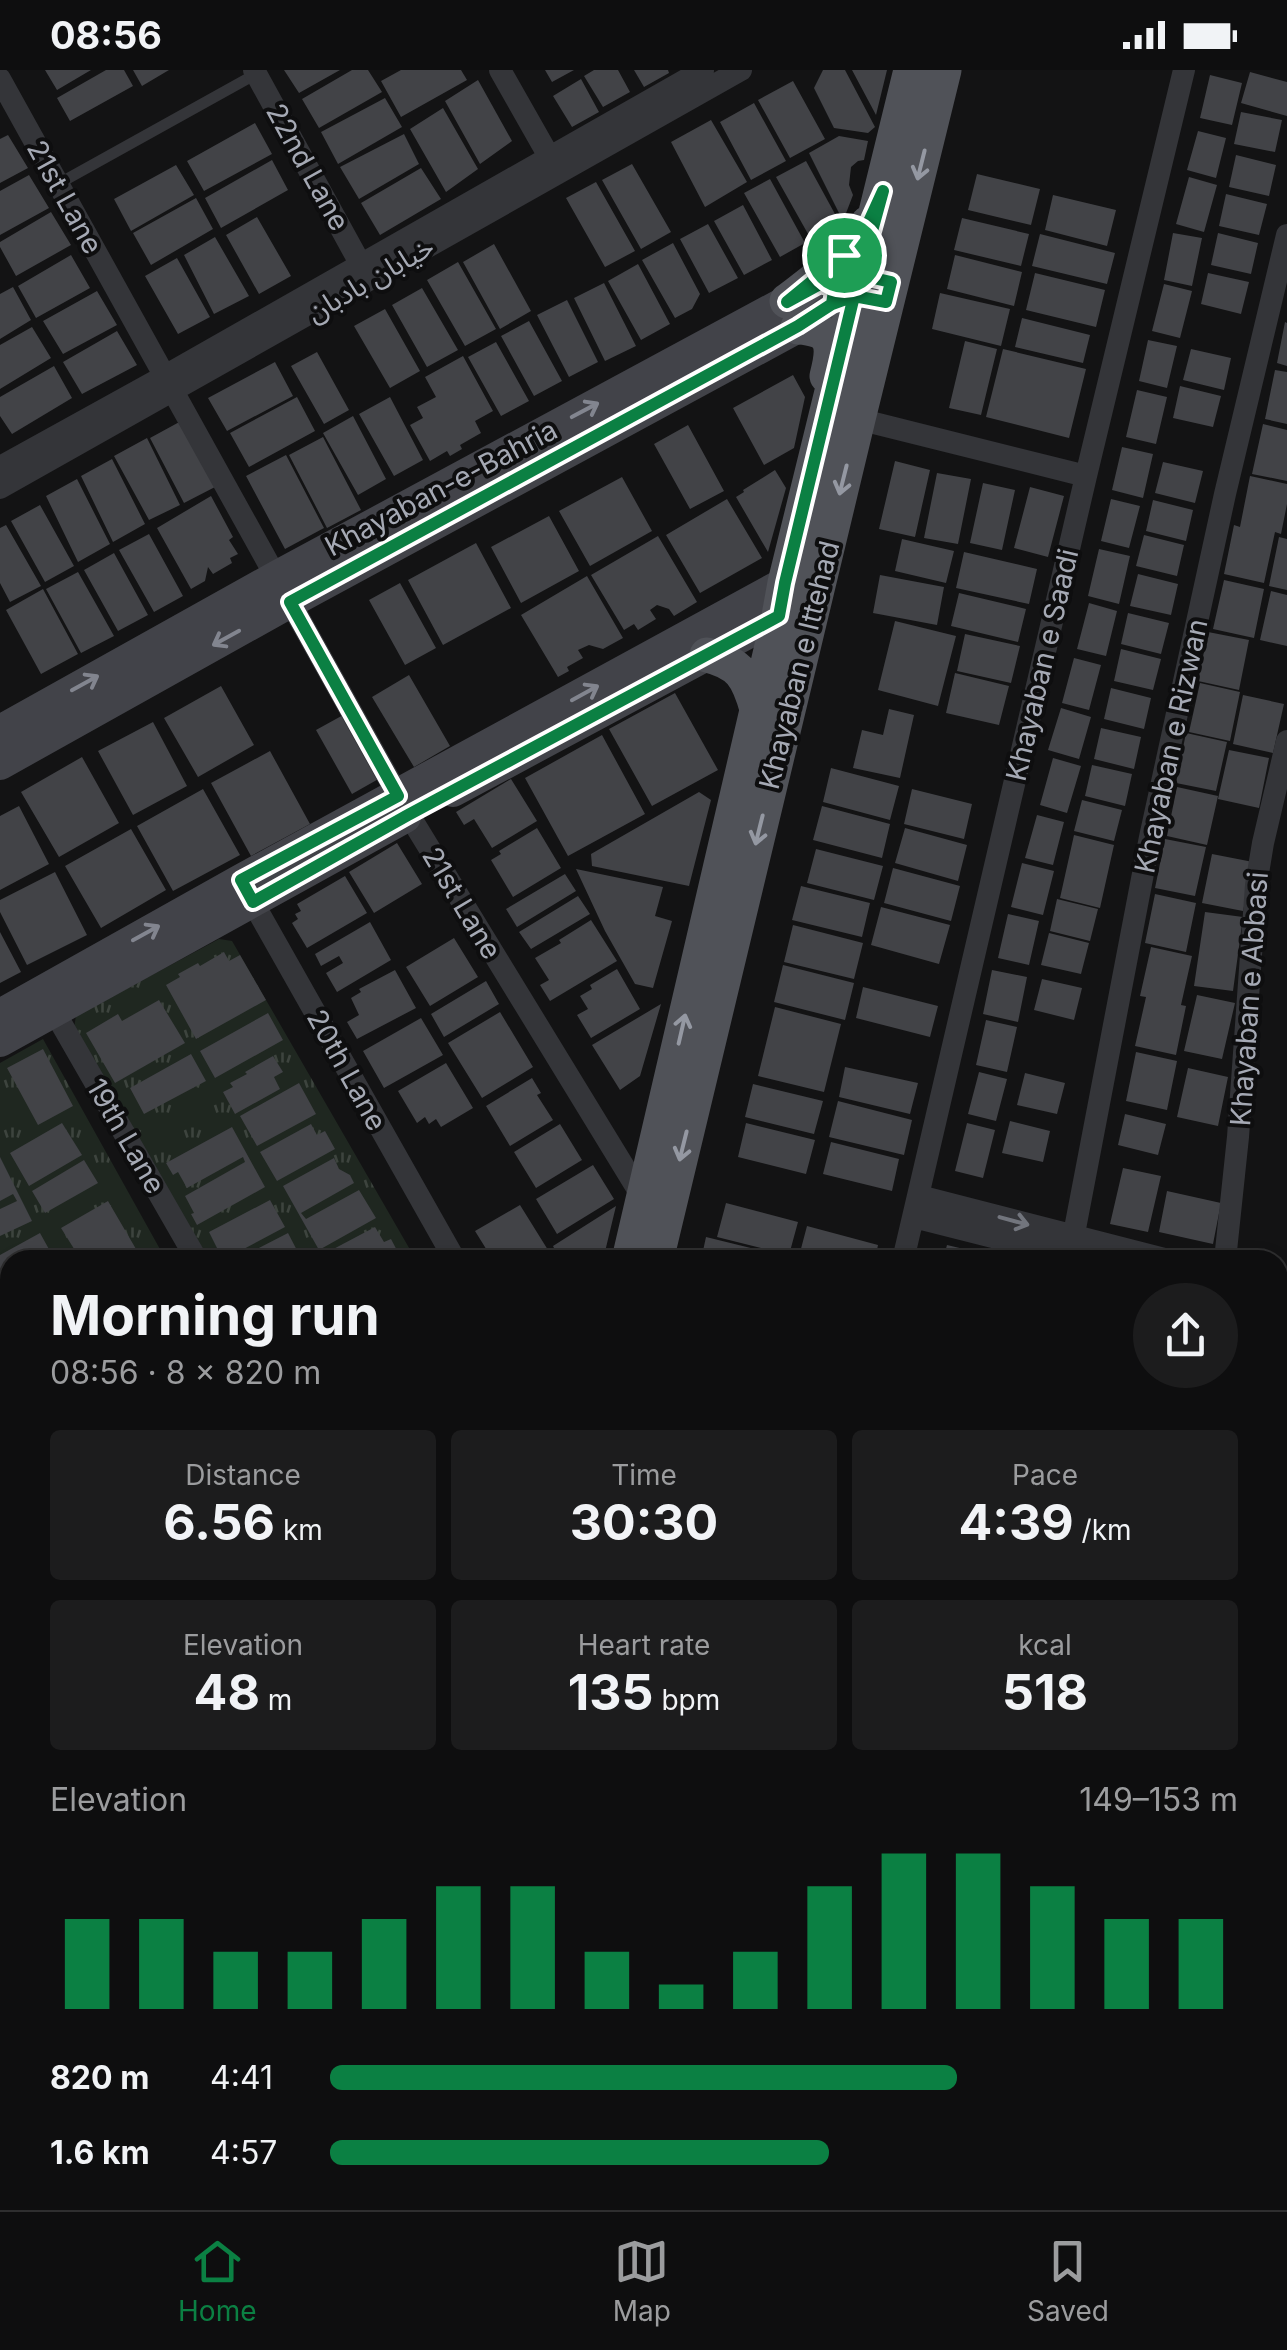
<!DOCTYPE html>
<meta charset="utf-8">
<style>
body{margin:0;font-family:Inter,"Noto Sans Arabic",sans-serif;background:#1c1c1d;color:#f1f3f6;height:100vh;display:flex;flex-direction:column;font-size:38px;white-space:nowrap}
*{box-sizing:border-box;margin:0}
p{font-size:32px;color:#9b9c9e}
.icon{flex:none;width:55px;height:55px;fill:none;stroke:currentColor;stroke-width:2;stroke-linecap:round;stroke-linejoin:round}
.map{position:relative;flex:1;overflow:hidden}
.sheet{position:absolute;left:0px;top:1180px;width:1288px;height:960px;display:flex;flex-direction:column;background:#0e0e0f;border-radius:30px 30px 0 0;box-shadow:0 5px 15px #0003,0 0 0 2px #2e2e2f}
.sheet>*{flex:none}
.pin{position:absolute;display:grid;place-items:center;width:85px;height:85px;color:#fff;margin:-42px;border:5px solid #fff;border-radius:50%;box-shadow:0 2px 10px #0007}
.round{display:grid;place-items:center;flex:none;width:105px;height:105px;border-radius:52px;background:#1c1c1d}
.overview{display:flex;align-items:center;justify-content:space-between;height:170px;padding:0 50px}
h1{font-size:55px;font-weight:700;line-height:75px}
.stats{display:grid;grid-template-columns:repeat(3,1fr);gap:15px;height:170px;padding:10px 50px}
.stats div{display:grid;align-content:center;border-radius:10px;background:#1c1c1d;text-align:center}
.stats b{font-size:50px;font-weight:700}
.stats small{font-size:28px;font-weight:400}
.stats p{font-size:28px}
.chart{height:280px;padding:20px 50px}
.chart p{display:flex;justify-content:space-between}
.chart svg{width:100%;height:180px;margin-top:10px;stroke:#0b8043;stroke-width:6}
ul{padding:0 50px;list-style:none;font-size:32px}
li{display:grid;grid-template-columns:160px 120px 1fr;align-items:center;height:75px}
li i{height:25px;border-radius:12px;background:#0b8043}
.status{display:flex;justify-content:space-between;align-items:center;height:70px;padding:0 50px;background:#0e0e0f;direction:ltr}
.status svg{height:28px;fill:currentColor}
.tab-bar{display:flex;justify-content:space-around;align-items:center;height:140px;border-top:2px solid #2e2e2f;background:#0e0e0f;font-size:28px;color:#9b9c9e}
.tab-bar a{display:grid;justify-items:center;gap:5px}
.tab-bar .selected{color:#0b8043}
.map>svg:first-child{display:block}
.built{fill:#1f1f21}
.grass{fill:url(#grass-tufts)}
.building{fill:#424347}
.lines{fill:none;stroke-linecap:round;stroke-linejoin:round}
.lane{stroke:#343539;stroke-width:11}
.street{stroke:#343539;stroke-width:22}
.secondary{stroke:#424349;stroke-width:32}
.primary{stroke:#505258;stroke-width:35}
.oneway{stroke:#9498a2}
.oneway2{stroke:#82858f}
.oneway3{stroke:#72757d}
.route-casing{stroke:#fff;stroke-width:20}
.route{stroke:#0b8043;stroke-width:12}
.labels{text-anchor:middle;stroke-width:8;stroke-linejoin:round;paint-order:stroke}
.street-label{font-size:28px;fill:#a5a9b4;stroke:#0e0e0f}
</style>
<div class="status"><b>08:56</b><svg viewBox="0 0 49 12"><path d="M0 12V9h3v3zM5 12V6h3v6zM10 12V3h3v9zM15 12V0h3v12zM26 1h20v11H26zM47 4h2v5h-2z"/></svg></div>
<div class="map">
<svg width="1287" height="2140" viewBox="0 0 1287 2140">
<defs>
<pattern id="grass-tufts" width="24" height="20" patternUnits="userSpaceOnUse" patternTransform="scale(2.5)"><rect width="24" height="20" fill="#1f2720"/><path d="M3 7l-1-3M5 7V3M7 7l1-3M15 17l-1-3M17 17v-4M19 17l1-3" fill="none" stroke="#3d443e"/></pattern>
</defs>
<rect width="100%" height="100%" fill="#131314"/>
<!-- built -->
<path class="built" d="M1287,1363V2140H1108L1111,2130H1278V1404Z"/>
<!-- grass -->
<path class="grass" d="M219,869L232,871L416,1190H203L74,958L76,946Z
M43,969L166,1190H10V1295L0,1276V993Z
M0,1336L10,1354V1734L0,1737Z"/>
<!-- building -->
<path class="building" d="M45,0H91L57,20Z
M106,0H124L133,16L70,51L57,28Z
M133,0H169L142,16Z
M284,0H340L299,23Z
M352,0H368L382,22L319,58L302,29Z
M401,0H461L467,10L401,47L381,11Z
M545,0H574L552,12Z
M594,0H618L630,22L603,37L584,6Z
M634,0H668L669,3L644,17Z
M823,0H845L875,57L868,63L834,58L814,18Z
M852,0H887L876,45Z
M1250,2L1287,12V46L1241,33Z
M1210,5L1242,13L1232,55L1200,48Z
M581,9L599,42L572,57L553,26Z
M478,10L512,71L480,94L445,31Z
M793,11L825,69L790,88L758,30Z
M385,28L402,57L338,94L321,62Z
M754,33L786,91L751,110L720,52Z
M443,38L478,99L446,122L410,59Z
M1241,42L1282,50L1275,82L1234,74Z
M711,50L747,112L705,137L671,72Z
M255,53L272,84L204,121L187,91Z
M1198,61L1226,68L1216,108L1187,100Z
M404,64L419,94L359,129L340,97Z
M8,65L28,98L0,113V69Z
M839,66L868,71L864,90L858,91L851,97L849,115L853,125L843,151L809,83Z
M1236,85L1276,95L1269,126L1229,117Z
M272,90L288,120L221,158L205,128Z
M806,91L841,155L812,171L776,107Z
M632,94L671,162L641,179L602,110Z
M176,95L194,125L131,161L114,129Z
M421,98L441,129L380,165L361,133Z
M977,104L1040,119L1031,155L968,140Z
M29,105L49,138L0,165V121Z
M1189,107L1217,115L1204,162L1176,154Z
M770,109L805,173L780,187L744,123Z
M596,112L635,181L605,197L566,128Z
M1226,124L1267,134L1259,165L1219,156Z
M1053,125L1116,140L1107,176L1045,160Z
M196,128L213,159L151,195L133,163Z
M743,135L772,190L744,205L714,151Z
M51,142L71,175L16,206L0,177V172Z
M257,147L291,206L259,224L226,165Z
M962,148L1029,164L1021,196L954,180Z
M708,154L738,208L709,223L680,169Z
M1173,163L1202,168L1192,216L1164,210Z
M1218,163L1258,173L1251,204L1211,195Z
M1040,164L1115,183L1107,214L1032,196Z
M215,167L249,226L214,244L184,185Z
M673,173L700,224L692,239L675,248L642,190Z
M494,174L531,241L500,259L463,192Z
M71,185L90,218L36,248L18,216Z
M955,185L1022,202L1014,236L947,219Z
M177,188L210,247L178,264L145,206Z
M458,192L496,259L465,276L427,210Z
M638,194L670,254L641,270L608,211Z
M1035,203L1105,220L1096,257L1026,240Z
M1208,203L1249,212L1241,244L1201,234Z
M604,213L636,276L605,291L574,228Z
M1164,214L1192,221L1180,268L1152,261Z
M13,217L31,250L0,269V224Z
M422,218L458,280L427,297L392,235Z
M97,221L117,255L63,284L43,251Z
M940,223L1010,239L1001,276L932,259Z
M567,230L598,292L569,307L537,245Z
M385,239L420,301L390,318L354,256Z
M1022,248L1090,265L1083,293L1015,277Z
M529,251L562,311L534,326L501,266Z
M1285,252L1287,253V296L1277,293Z
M32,257L51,288L0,319V275Z
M117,261L137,295L82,324L63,292Z
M1148,270L1177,276L1167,318L1139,311Z
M965,271L997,279L981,345L949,338Z
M496,272L529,331L501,346L468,287Z
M1003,279L1086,299L1069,368L986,347Z
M1191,279L1231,288L1224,320L1183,310Z
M317,282L349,340L324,354L291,296Z
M463,286L493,341L475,351L481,363L460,375L462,379L450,386L447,381L430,391L410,355L423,348L417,337L436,327L425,307Z
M275,292L293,326L227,361L208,328Z
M54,296L72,328L12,364L0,346V327Z
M1275,300L1287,302V354L1265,349Z
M793,305L805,327L794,378L764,395L733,338Z
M1180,316L1221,326L1213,357L1173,348Z
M1137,320L1167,327L1156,374L1126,367Z
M297,327L315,361L249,397L230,363Z
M390,327L423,390L394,406L359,344Z
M353,346L386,409L358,425L323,363Z
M183,350L215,417L184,433L150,368Z
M1263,354L1287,360V411L1252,404Z
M688,355L724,421L690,439L654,374Z
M323,367L361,440L327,458L289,385Z
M147,368L180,435L149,450L114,386Z
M1122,377L1153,384L1143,428L1112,420Z
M286,385L324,458L285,479L246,406Z
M112,389L145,454L113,472L81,406Z
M895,391L930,400L915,467L879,459Z
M1163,392L1203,401L1195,433L1155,423Z
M775,400L786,418L768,482L736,427L744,422L743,420Z
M937,403L971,409L958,474L924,468Z
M1250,406L1287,414V434L1281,464L1275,462L1264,513L1224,504L1234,455L1240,457Z
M622,407L652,461L590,496L559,441Z
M77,409L110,474L78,492L46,426Z
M983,413L1015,420L1002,480L970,473Z
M1030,417L1064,426L1048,487L1014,478Z
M211,426L233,467L229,470L238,484L230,488L232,493L213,504L208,497L205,511L191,519L157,458Z
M727,429L762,488L700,523L666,465Z
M1111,429L1140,436L1129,478L1101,471Z
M1153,430L1193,440L1186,471L1146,461Z
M40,435L74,496L45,512L11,451Z
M549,446L579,501L521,533L491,477Z
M6,455L41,516L10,532L0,513V458Z
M149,464L183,526L154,542L119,480Z
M1144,465L1184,475L1177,506L1136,496Z
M658,466L697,532L674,546L669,539L657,535L650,540L656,549L638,560L634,554L624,560L591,505Z
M1279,467L1287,469V520L1269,516Z
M902,469L954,481L946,513L895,501Z
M476,473L511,538L443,575L408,510Z
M1099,479L1130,486L1119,534L1088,526Z
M964,482L1037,499L1029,534L956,518Z
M114,483L148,545L118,561L84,500Z
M78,502L114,566L81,583L46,519Z
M1138,504L1178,514L1171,545L1130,536Z
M880,505L944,517L937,555L873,543Z
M587,506L623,568L603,579L589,575L578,580L583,588L567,597L569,601L558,607L521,545Z
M1224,510L1264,519L1254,568L1213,559Z
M400,513L436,578L405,595L369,530Z
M43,519L78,584L41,604L6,540Z
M1271,521L1287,525V576L1260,570Z
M959,523L1026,539L1018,572L951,556Z
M1089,533L1117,541L1106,586L1077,579Z
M1128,543L1169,553L1161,584L1121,574Z
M895,551L956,566L938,636L878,620Z
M1208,562L1249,570L1239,620L1198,611Z
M965,564L1020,576L1011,613L957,601Z
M1121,579L1161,589L1153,620L1114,611Z
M1074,588L1101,595L1089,640L1062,633Z
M955,603L1009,616L999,655L946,643Z
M409,605L450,676L414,697L372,627Z
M1200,613L1240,622L1230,671L1189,662Z
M221,616L254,675L198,707L164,648Z
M1111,618L1151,628L1144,659L1104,649Z
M675,623L718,700L652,736L609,659Z
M1243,625L1284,634L1273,683L1233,674Z
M1061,638L1091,647L1079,689L1048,680Z
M889,639L914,645L900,708L853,698L862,660L883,665Z
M345,644L382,707L352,724L316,660Z
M153,652L187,716L133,745L98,681Z
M1101,658L1141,667L1134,699L1094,689Z
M1186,663L1227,672L1216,721L1176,713Z
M602,665L645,744L568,786L525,708Z
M1229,680L1269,688L1259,738L1218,729Z
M270,681L310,754L251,786L211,713Z
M82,687L119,753L59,787L21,722Z
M1053,688L1081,696L1067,743L1040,735Z
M1092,695L1132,704L1125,736L1085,726Z
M831,698L899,716L890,750L823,732Z
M511,709L537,751L492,778L474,749L464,755L456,742Z
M1177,717L1218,726L1207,775L1167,766Z
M203,719L240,785L173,821L137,756Z
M912,719L972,734L964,769L904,754Z
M699,722L711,730L689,816L592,796L591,784Z
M1082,730L1122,740L1114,771L1074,761Z
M19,736L49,794L0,820V746Z
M822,736L890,754L882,788L813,770Z
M1037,745L1064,752L1053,795L1025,788Z
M537,758L561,798L513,827L491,790L501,784L499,781Z
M905,758L967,775L958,811L895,793Z
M131,759L166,820L101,858L65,796Z
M1074,765L1114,775L1100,838L1060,828Z
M1165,769L1206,777L1195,826L1155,818Z
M397,773L422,814L374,843L349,802Z
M816,779L883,796L874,830L807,813Z
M1212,784L1253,792L1243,841L1202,833Z
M1022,793L1054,801L1043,845L1011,837Z
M893,798L960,816L951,851L884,833Z
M576,799L663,817L655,846L672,851L653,918L635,914L605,861Z
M55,802L87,865L27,895L0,842V830Z
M565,804L576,821L517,857L506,839Z
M345,806L367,843L307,878L292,853L298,849L295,844L301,841L297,834Z
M801,816L870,833L862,867L792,850Z
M1155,824L1196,833L1186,882L1145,873Z
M578,826L590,844L531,879L519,862Z
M1057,829L1098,839L1090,871L1050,861Z
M881,837L950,855L939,894L871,875Z
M1205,842L1243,847L1233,921L1194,916Z
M1008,844L1039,851L1029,895L998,888Z
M591,850L617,891L550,931L540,915L549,910L535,888L561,873L559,870Z
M370,852L391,890L337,922L326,903L343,893L339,886L321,896L315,884Z
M793,855L863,873L854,909L784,892Z
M0,862L21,902L0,913Z
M1049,863L1089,873L1081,904L1041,895Z
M454,868L478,907L430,936L406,897Z
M1151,877L1192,886L1181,935L1186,936L1176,985L1135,976L1146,927L1140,926Z
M224,882L229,891L240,885L266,930L196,969L166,915L180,907L178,904L198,893L200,896Z
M783,895L854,913L845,950L774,932Z
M617,899L640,939L591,968L577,945L588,939L580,926L592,919L590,915Z
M395,900L416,938L357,969L347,952L359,945L351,928L361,922L359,919Z
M992,900L1027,907L1018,952L983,944Z
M1042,909L1082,918L1074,950L1034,940Z
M486,911L499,934L444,967L431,944Z
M863,917L938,936L930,967L856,948Z
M1197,925L1235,933L1222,989L1184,981Z
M159,930L185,973L115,1013L86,963L118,944L122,951Z
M661,934L640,1006L620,1020L592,975Z
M775,937L841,954L824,1022L758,1006Z
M500,942L533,997L482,1028L448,973Z
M268,943L283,970L215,1008L200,981Z
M421,948L443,985L384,1018L363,981Z
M986,950L1017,957L1007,1002L976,995Z
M43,979L73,1036L38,1055L7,998Z
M1136,982L1177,991L1167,1040L1126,1031Z
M191,984L206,1011L144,1044L130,1018Z
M273,986L283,1002L274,1007L280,1019L235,1044L223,1022L233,1017L230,1013L247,1004L245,1002Z
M446,993L473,1038L441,1057L436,1049L429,1054L425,1047L417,1053L398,1021Z
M845,997L918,1013L910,1044L839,1027Z
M1188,998L1228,1007L1218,1056L1177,1047Z
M979,1002L1007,1009L996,1051L968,1044Z
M1025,1003L1065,1013L1057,1044L1017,1035Z
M532,1008L541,1023L537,1025L553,1050L510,1076L486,1036Z
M299,1013L316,1044L257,1076L240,1046Z
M753,1014L823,1031L814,1064L745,1047Z
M838,1031L912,1050L904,1085L829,1067Z
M1125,1044L1166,1054L1158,1085L1118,1075Z
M1010,1051L1050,1061L1043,1092L1002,1083Z
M62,1053L82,1085L29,1116L10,1083Z
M746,1053L815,1070L806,1104L738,1087Z
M967,1053L995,1060L983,1108L955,1101Z
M311,1054L317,1065L325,1061L335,1079L277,1111L260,1082Z
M560,1054L582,1090L536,1118L514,1082Z
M232,1057L265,1117L197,1155L191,1144L194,1143L185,1126L245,1092L243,1087L187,1118L178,1102L173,1105L166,1093Z
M831,1072L899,1089L892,1121L823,1104Z
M0,1087L32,1151L0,1166V1139L17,1131L13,1124L0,1131Z
M334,1088L339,1099L350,1105L354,1113L301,1143L306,1149L359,1120L376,1148L319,1180L283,1116Z
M84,1090L98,1113L45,1143L32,1121Z
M593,1095L614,1129L557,1164L536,1129Z
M1123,1098L1161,1106L1148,1162L1110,1154Z
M1167,1121L1221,1133L1213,1174L1159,1162Z
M270,1130L285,1157L223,1190L209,1162Z
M108,1131L136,1179L117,1190H81L61,1158Z
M726,1133L798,1152L789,1185L717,1167Z
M520,1135L548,1180L530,1190H493L475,1161Z
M616,1136L603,1190H560L553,1176Z
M807,1156L878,1175L875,1190H798Z
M375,1157L384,1172L391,1169L402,1190H328L324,1184Z
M40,1163L55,1190H10V1212L0,1218V1185Z
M288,1163L302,1190H242L254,1183L253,1181Z
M706,1167L796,1189V1190H701Z
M947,1175L989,1185L988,1190H943Z
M0,1377L10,1395V1448L0,1454Z
M10,1504V1536L0,1519V1510Z
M10,1557V1629L0,1635V1563Z
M10,1648V1681L5,1684L0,1675V1654Z
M10,1894V1942L0,1947V1900Z
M93,2130H129L111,2140H98Z
M139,2130H176L181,2140H120Z
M271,2130H346L350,2136L343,2140H277Z
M497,2130H539L571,2139L495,2140Z
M580,2130H652L650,2140H613Z
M711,2130H740L775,2140H709Z"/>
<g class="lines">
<!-- lane -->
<path class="lane" d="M58,114L256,4"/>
<!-- street -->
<path class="street" d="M254,0L361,195
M500,0L555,97
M0,9L276,507
M858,349L1086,406
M0,397L165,306L703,0
M0,418L741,0
M290,532L409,745L643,1128
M247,822L455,1190
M54,941L197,1190
M919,1126L1168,1190
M914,1147L1083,1190
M903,1190L1086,406L1184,0
M1069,1190L1150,767L1225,424L1287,165
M1225,1190L1238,1067L1256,815L1263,773L1287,671
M0,1279L10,1297
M1278,1480L1287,1440
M1278,1619L1287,1622
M0,1703L10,1721
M1278,1746L1287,1749
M1278,1873L1287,1875
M1278,2008L1287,1965
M1278,2089L1287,2044
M677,2140L679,2130
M855,2140L857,2130
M1009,2140L1012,2130
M1125,2140L1127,2130
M1247,2140L1249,2130
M1266,2140L1268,2130"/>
<!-- secondary -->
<path class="secondary" d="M0,661L276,507L808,220
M0,694L290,532L798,257L833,233L851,226L880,231
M453,721L779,546
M0,945L241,810L785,513
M0,971L405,747
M0,1755L10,1749
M0,1780L10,1775
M0,2035L10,2029
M0,2076L10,2071
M198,2130L204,2140
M230,2130L236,2140"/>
<!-- primary -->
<path class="primary" d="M787,231C817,208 849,186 868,153
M798,257C834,259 835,275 827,306
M707,585C740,593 748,607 757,639
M629,1190L779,546L785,513L911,0
M656,1190L858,349L944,0
M409,2140L412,2130
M445,2140L447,2130"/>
</g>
<!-- one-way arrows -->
<defs><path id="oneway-shaft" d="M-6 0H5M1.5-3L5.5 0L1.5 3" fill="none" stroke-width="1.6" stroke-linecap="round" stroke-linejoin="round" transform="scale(2.5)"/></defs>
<g class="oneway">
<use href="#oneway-shaft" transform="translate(921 95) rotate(104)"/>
<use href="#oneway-shaft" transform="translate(843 410) rotate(104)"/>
<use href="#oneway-shaft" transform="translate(759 760) rotate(104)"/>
<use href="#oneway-shaft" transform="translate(682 959) rotate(-77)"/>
<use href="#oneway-shaft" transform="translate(683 1076) rotate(104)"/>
</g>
<g class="oneway2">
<use href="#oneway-shaft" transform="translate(585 340) rotate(-28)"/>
<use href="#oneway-shaft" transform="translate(226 568) rotate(151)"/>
<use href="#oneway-shaft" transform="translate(85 613) rotate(-29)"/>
<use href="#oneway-shaft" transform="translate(585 623) rotate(-29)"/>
<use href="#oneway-shaft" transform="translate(146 863) rotate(-29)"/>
</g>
<use class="oneway3" href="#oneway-shaft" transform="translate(1014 1151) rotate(15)"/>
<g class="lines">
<!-- route casing -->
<g class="route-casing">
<path id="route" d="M844,185L787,232L820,214L828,216L834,221L832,234L854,226L785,513L779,546L408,745L253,832L241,810L398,726L290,532L798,256L832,234L851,226H854L886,232L891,212L860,205L883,121L867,156L844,185"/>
</g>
<!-- route -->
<use href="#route" class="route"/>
</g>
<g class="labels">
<!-- street labels -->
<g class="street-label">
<text transform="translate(308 97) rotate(61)" y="10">22nd Lane</text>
<text transform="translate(65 127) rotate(61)" y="10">21st Lane</text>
<text transform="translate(370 209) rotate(-30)" y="10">خیابان بادبان</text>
<text transform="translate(441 418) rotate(-28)" y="10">Khayaban-e-Bahria</text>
<text transform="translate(799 595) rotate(-76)" y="10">Khayaban e Ittehad</text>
<text transform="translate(1042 595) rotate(-77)" y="10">Khayaban e Saadi</text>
<text transform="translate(1171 676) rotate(-78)" y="10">Khayaban e Rizwan</text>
<text transform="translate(462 833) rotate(59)" y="10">21st Lane</text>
<text transform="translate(1249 929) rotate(-86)" y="10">Khayaban e Abbasi</text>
<text transform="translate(347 1000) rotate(61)" y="10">20th Lane</text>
<text transform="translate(126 1066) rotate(60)" y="10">19th Lane</text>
</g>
</g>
</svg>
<div class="pin" style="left:844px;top:185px;background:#1e9e55"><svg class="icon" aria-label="arrive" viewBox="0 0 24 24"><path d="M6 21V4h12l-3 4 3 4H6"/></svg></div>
<section class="sheet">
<div class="overview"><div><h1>Morning run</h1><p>08:56 · 8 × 820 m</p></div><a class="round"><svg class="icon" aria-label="share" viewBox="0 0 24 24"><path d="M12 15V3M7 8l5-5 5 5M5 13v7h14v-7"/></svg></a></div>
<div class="stats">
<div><p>Distance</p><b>6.56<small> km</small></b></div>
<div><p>Time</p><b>30:30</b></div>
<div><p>Pace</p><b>4:39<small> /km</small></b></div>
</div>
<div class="stats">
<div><p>Elevation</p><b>48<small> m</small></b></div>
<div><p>Heart rate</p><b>135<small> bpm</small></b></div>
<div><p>kcal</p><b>518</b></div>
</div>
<div class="chart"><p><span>Elevation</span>149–153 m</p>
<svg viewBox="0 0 160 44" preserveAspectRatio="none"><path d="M5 44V22M15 44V22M25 44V30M35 44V30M45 44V22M55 44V14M65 44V14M75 44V30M85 44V38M95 44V30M105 44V14M115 44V6M125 44V6M135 44V14M145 44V22M155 44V22"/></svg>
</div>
<ul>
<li><b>820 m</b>4:41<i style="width:69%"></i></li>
<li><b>1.6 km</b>4:57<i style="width:55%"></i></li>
</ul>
</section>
</div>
<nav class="tab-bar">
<a class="selected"><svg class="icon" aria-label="home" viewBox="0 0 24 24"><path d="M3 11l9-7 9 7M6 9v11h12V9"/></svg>Home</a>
<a><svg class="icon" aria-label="map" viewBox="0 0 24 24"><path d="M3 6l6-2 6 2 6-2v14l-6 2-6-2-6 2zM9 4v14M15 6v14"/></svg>Map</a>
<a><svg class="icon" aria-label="saved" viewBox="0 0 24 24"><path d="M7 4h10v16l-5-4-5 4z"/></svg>Saved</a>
</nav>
